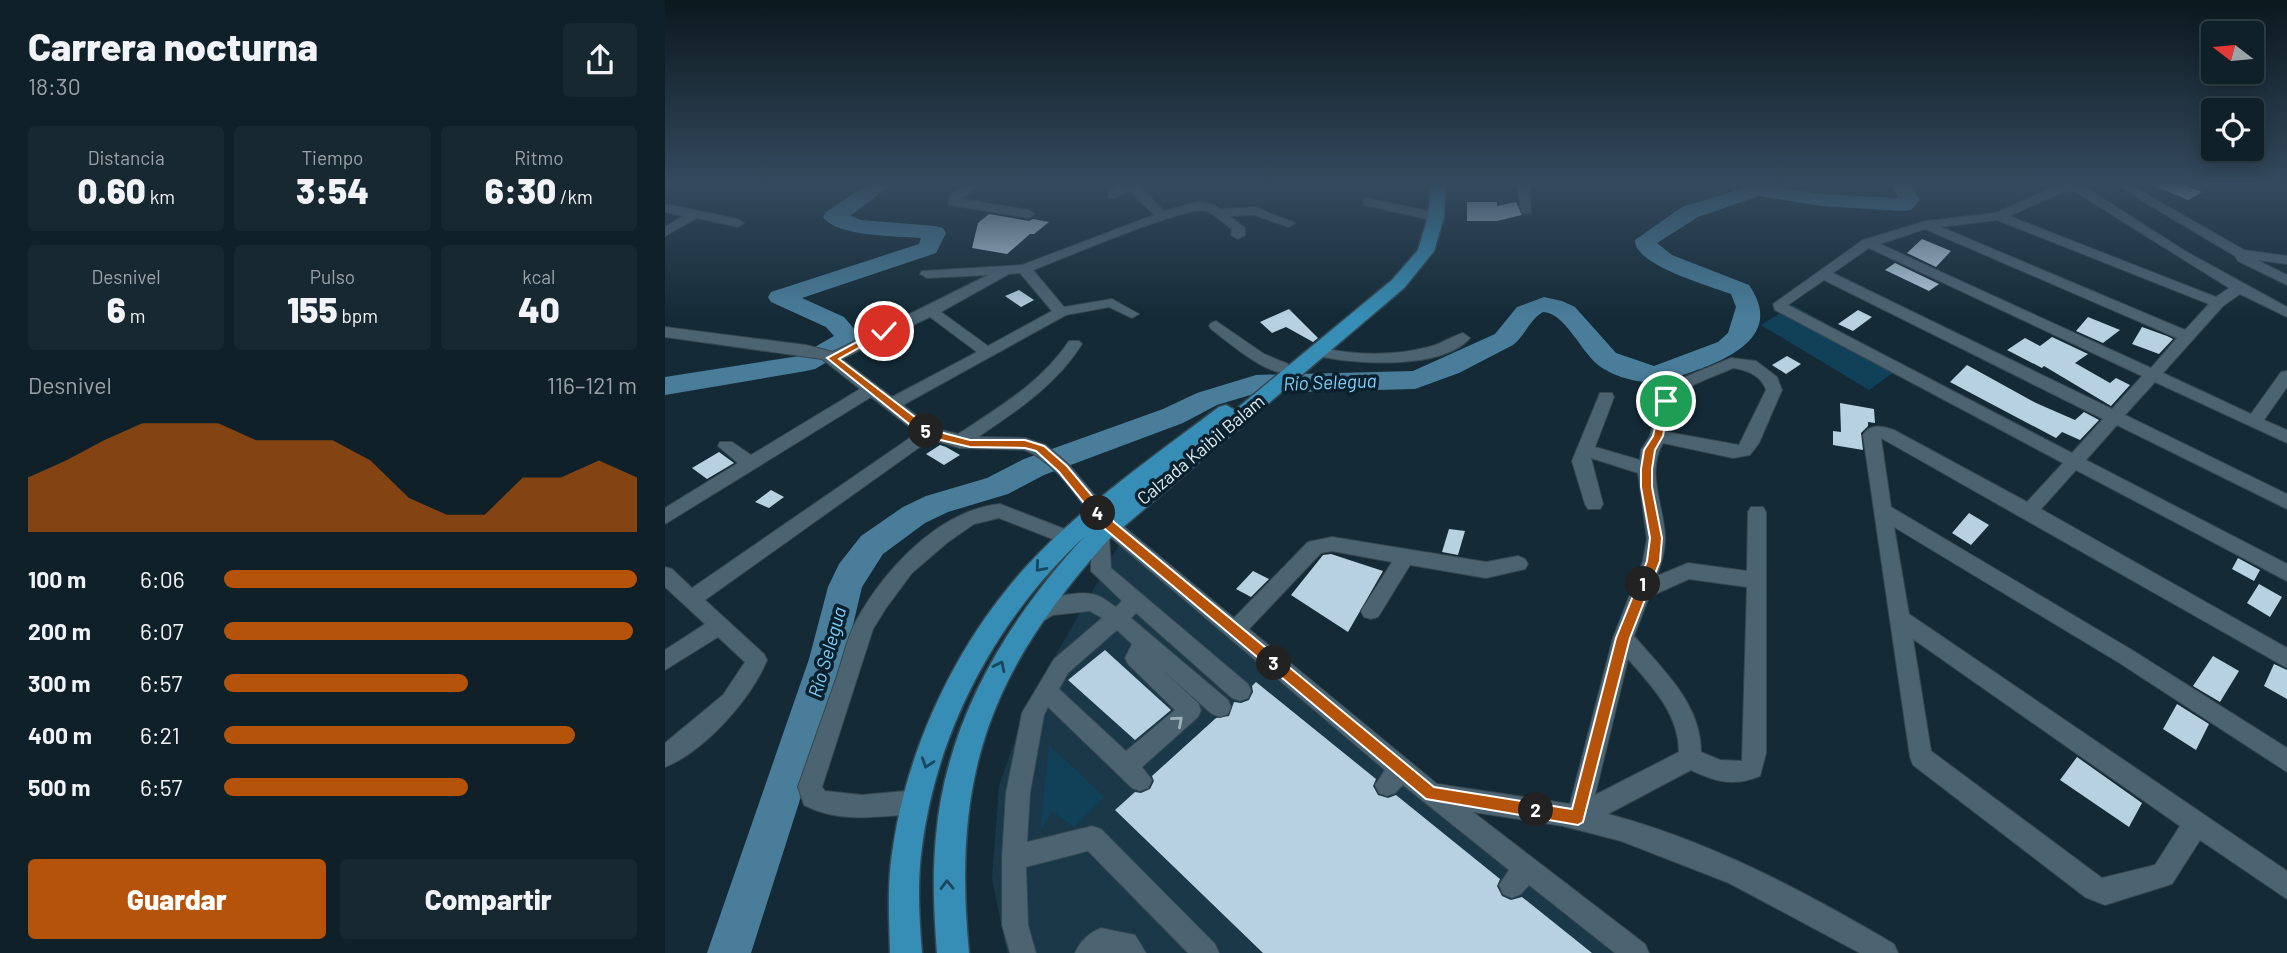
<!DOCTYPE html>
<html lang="es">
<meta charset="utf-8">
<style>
body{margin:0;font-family:Barlow,sans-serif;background:#182831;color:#f1f3f6;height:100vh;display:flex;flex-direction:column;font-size:26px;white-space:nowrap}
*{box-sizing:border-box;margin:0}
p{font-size:23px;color:#9ba3a8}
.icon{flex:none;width:38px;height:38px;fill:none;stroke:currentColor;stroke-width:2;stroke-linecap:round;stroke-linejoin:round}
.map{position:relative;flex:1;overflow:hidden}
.panel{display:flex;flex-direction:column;background:#0f2029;width:665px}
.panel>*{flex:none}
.needle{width:46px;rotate:286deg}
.tools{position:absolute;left:1536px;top:21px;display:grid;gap:14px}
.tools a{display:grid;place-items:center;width:63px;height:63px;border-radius:7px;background:#0f2029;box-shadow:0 4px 18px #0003,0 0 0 2px #2f3e46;font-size:35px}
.pin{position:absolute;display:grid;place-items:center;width:60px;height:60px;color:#fff;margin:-30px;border:4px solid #fff;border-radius:50%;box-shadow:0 2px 7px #0007}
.km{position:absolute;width:35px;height:35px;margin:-18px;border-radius:50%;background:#222;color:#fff;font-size:19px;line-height:35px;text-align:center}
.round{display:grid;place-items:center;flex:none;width:74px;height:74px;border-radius:7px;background:#182831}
.summary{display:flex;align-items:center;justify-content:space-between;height:119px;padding:0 28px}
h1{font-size:38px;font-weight:800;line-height:52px}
.metrics{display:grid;grid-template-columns:repeat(3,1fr);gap:10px;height:119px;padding:7px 28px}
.metrics div{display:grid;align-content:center;border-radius:7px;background:#182831;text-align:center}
.metrics b{font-size:35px;font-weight:800}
.metrics small{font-size:19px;font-weight:400}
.metrics p{font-size:19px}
.chart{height:196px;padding:14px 28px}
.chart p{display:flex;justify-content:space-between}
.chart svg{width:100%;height:126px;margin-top:7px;fill:#b45309;opacity:.7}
.cta{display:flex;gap:14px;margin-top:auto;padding:14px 28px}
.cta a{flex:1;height:80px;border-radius:7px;background:#b45309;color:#fff;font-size:28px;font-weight:800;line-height:80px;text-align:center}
.cta a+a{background:#182831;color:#f1f3f6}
ul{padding:0 28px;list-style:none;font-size:23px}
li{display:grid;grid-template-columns:112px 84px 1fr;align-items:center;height:52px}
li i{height:18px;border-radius:9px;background:#b45309}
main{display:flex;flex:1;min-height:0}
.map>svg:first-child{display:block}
.built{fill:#1a3848}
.green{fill:#114158}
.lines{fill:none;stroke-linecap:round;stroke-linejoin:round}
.river{fill:#497d9a;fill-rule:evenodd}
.building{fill:#b7d1e1}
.minor-casing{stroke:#354751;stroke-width:2}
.major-casing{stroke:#354751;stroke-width:3}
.minor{fill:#4c6472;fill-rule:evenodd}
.major{fill:#368db5;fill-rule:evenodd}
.oneway{stroke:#19475d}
.oneway2{stroke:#9cafba}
.route{fill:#b45309;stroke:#fff;stroke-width:2}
.labels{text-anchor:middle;stroke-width:7;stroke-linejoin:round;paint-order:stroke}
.street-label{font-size:18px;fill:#deecf4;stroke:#0a212d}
.water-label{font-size:19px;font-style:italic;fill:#7fd0fd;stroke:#0a212d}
</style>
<main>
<section class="panel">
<div class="summary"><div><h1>Carrera nocturna</h1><p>18:30</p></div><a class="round"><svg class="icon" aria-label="share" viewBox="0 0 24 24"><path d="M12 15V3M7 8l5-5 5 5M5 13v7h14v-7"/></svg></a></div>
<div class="metrics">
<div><p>Distancia</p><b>0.60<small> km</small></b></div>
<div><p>Tiempo</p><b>3:54</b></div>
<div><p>Ritmo</p><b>6:30<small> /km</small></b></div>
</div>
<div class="metrics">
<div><p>Desnivel</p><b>6<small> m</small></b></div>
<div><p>Pulso</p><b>155<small> bpm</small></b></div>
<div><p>kcal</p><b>40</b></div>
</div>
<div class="chart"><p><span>Desnivel</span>116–121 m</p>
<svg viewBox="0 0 160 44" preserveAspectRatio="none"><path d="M0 44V25L10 19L20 12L30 6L40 6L50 6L60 12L70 12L80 12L90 19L100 32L110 38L120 38L130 25L140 25L150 19L160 25V44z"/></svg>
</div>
<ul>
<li><b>100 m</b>6:06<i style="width:100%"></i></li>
<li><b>200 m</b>6:07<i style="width:99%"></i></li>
<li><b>300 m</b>6:57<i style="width:59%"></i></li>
<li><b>400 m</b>6:21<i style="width:85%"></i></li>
<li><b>500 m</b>6:57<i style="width:59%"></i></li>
</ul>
<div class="cta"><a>Guardar</a><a>Compartir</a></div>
</section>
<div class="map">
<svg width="1622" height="953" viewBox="0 0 1622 953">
<rect width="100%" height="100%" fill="#142b37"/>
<!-- built -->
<path class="built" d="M455,543L966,953H342L327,879L334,786L362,705Z"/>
<!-- green -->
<path class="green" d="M1128,305L1237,366L1204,390L1096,325Z
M384,745L439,797L409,827L387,811L375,832Z"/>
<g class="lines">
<!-- river -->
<path class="river" d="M203,184H227L185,216L196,220L270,226L278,228L281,233L271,253L137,298L179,317L197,338L193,344L150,369L141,371L0,395V377L134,356L169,336L161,327L106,302L103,297L106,292L254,244L256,238C233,236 172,237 158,217L161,212Z
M1092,184L1156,194L1233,198L1226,184H1246L1255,200L1246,210L1238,211L1156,206L1094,196L1033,217L992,243L1007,255L1084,285C1126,345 1040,368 999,381C980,386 947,377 932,364C916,351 899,312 878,312C864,320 860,336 848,345L794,373L750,389L592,393L552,405L518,423L379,475L343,494L283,512L260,523L218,554L197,587L180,659L86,953H42L144,659L163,587L174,564L196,536L238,507L261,496L322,478L359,459L498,409L532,393L591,375L748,371L830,334L852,307L879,297L897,301L910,307L951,353L989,366L1053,342L1063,333L1071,307L1066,294C1045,286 969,265 970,240L1017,207Z"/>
</g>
<!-- building -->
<path class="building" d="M1485,184H1517L1537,192L1523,200Z
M802,202H832V206L851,202L857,215L832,221H802Z
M324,214L364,221L368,219L384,222L369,234H365L342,254L307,248L313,223Z
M1257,239L1286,251L1271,267L1242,253Z
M1230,263L1274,284L1264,291L1220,270Z
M354,290L369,300L356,307L340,296Z
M624,309L653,338L648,342L621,327L607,333L595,322Z
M1193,310L1207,317L1188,331L1173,324Z
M1423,317L1455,330L1438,343L1411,331Z
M1477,327L1502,336L1508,339L1494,354L1467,344Z
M1387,337L1423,354L1410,363L1445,383L1451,378L1465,385L1446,406L1379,366L1377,368L1342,350L1360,338L1375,346Z
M1122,356L1136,364L1121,374L1107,365Z
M1302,365L1371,403L1410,420L1419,412L1434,420L1415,440L1397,432L1391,438L1285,382Z
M1175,403L1209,409L1210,423L1203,422V426L1196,433L1198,450L1168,445V431L1176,432Z
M275,445L281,447L295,455L279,465L261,454Z
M54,452L69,463L42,479L27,468Z
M106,490L119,497L104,508L90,502Z
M1304,513L1324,525L1306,545L1287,533Z
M784,529L800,531L793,555L777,552Z
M666,554L718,571L683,632L626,595L658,555Z
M1573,558L1595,570L1589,581L1567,569Z
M588,571L604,579L586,597L571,589Z
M1594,584L1617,597L1605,617L1582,603Z
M440,650L506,710L470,740L403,680Z
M1548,656L1574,671L1555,702L1528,686Z
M1609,664L1622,670V699L1599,686Z
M591,682L711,779L708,786L713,795L723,798L731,795L835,879L832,886L837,896L846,900L857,897L927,953H598L450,810L470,792L476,793L485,789L489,781L487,776L551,718L564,716L569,702L576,703L584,700L588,692L587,686Z
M1512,704L1544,724L1531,750L1498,729Z
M1412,757L1477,803L1464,827L1395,780Z"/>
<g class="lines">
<!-- minor casing -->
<g class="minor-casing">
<path id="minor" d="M302,184H316L296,199L364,210L370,214L364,218L285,205L283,202L287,194Z
M457,184H472L499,211L532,202L548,204L555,209L590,207L630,223L624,227L589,215L565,216L580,228V235L573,239L566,235L567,229C559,224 550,214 541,211C523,204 393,261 368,270L399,307L447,299L474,314L467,318L444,307L401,315L238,405L268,428L293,434C334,407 376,383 404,341H414L417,344C391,385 353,410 313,437L360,438L381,445L404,465L452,521L569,618L643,542L667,537L821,562L853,556L860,559L863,564L860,569L821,578L745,565L713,617L706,619L699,617L696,611L727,562L667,551L656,553L584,629L772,784L905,804L948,638L978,561L982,538L973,473L926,458L938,504L935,509H923L920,504L907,461L935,393H947L949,397L930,447L975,460L976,450L985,436L993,401L1008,382L1066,358L1091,361L1112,377L1117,390L1094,443L1085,455L1068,458L998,443C980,474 1000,507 1000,539C1000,552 996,564 992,576L1023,563L1082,571L1083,512L1086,507H1098L1101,512V753L1095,776C1068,787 1051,782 1026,770L943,814C1045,841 1139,891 1229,944L1233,953H1195L1064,883L956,841L898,826L808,812L980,944L984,953H950L864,885L856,894L847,898L838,894L834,885L844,870L738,785L730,793L722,796L714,793L710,785L720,770L444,536L446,568L583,684L586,691L583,698L575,701L567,698L471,613L466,618L563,700L566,707L563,714L555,717L547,714L496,669L533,703L536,710L533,717L477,767L487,780L483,788L475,791L467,788L383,707L379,715L365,793L362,842L427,826L436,829L550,944L554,953H523L423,851L361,867L363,925L371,953H345L337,925V858L341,793L357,713L389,659L437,618L425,611L388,615L370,626L363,624L360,618C369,599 412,589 431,595C438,597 445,603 451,607L457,601L426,571V534L428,529L435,527C414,501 391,461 359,450L294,448L266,439L40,600L99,654L102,660C86,699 40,751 0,767V743L58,695L80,662L53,637L0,670V650L40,624L0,587V567L7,569L27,588L252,433L206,397L0,524V508L73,463L53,446L55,442H67L86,455L195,389L157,359L0,337V327L141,345L168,352L323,275L262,278L255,274L257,271L357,265L489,215L464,190L451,198H443V192ZM355,273L387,311L323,346L276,312L344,274ZM265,317L312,352L227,397L177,359ZM1068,368C1082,370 1096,375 1101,390L1074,445L1002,432C1013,382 1024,388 1068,368ZM1024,579L1082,587L1077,761L1055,760L1036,752C1036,704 998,670 969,636L984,597ZM452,630L467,644L460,658L463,664L510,710L461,751L394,689L403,673ZM963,659C987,686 1014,714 1014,752L930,795Z
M852,184H864L866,213H858L856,210Z
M1397,184L1417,185L1520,251L1622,307V317L1575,294L1558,306L1498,373L1586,414L1616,372L1622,371V387L1599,420L1622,430V443L1490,382L1460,415L1622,494V509L1452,425L1421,460L1622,564V581L1411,470L1376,509L1622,648V668L1216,438L1226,507L1467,650L1622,748V772L1453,662L1229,527L1244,614L1622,871V899L1535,840L1507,884L1440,905L1420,897L1248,765L1245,757L1198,435C1205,423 1218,426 1229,430L1362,502L1398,463L1110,310L1108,304L1198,240L1261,221L1330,213ZM1403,190L1409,191L1564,288L1551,297L1344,216ZM1332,220L1544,304L1520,330L1276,227ZM1260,229L1512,338L1486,368L1215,244ZM1204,248L1477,376L1447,409L1168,273ZM1159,280L1438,419L1407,453L1123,305ZM1248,639L1515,826L1490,865L1437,878L1266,751Z
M1449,184H1464L1579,250L1622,256V264L1592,260L1622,275V285L1573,261L1570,256Z
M703,198L776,214L777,217L771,221L699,205V199Z
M0,204L73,219L79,223L73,227L32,218L0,236V227L18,216L0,212Z
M551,321L599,354L623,364L626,368L623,372C603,377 562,341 546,329L544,326L546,323Z
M798,333L805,338C778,370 687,365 650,355L647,352L655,347C689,356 733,356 767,346C778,343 787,336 798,333Z
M335,504L410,533L412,538L410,543L403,545L334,518L309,524L283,542L247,573L221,608L208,629L157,787L160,791L197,795L252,790L260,794L264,802L260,810L252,814C213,816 175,824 139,805L133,787C146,750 159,713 172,676C178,658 182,638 191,621C219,570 274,510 335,504Z
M436,928L470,935L481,953H410C415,941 424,933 436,928Z"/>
</g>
<!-- major casing -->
<g class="major-casing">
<path id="major" d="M766,184H780L779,217L769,251L739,288L443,540C324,673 287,775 304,953H272C269,914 267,875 271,836C281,721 342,620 419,537C333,617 272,729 257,847C252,882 254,917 257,953H225C224,917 222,882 228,847C244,739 299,628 376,551C430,497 493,453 554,407L561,405L570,410L727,280L753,250L763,217Z"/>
</g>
<!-- minor -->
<use href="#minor" class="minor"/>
<!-- major -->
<use href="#major" class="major"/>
</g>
<!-- one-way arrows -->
<defs><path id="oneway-chevron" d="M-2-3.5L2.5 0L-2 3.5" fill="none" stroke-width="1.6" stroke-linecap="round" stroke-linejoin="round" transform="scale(1.75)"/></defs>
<g class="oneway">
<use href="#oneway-chevron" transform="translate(375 567) rotate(131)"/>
<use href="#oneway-chevron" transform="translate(335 666) rotate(-64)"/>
<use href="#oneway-chevron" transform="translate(262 763) rotate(108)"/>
<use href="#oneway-chevron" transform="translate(282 885) rotate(-92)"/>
</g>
<use class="oneway2" href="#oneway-chevron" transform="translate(513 721) rotate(-41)"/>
<!-- sky -->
<linearGradient id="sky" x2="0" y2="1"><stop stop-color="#0b181e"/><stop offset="0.58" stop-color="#344a5e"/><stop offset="1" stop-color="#344a5e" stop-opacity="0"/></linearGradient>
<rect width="1622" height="317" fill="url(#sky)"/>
<!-- route -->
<path class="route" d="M216,329L224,331L174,359L267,430L305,440H360L379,446L402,466L449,522L769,787L907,809L951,638L982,561L985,538L976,487V469L979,450L988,436L996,401L1005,398L998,436L990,450L987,469V487L997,538L995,561L965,638L918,822L913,825L761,799L440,529L394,472L371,451L360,448L305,447L259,436L162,358Z"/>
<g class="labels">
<!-- street labels -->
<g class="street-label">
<text transform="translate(536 450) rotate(-40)" y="6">Calzada Kaibil Balam</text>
</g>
<!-- water labels -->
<g class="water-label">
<text transform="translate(665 382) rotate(-2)" y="7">Río Selegua</text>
<text transform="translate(162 652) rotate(-74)" y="7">Río Selegua</text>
</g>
</g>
</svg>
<div class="tools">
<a><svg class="needle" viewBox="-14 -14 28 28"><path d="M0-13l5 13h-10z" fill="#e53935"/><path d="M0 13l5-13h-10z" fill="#9ba3a8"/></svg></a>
<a><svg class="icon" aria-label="locate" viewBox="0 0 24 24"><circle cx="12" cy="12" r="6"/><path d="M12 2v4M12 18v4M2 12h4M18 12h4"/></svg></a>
</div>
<div class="pin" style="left:1001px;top:401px;background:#1e9e55"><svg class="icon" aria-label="arrive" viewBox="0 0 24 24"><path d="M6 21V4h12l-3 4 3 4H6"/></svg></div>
<div class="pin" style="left:219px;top:331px;background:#d93025"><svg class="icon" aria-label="check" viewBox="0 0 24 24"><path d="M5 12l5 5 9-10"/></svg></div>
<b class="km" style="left:978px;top:584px">1</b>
<b class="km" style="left:871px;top:810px">2</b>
<b class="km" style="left:609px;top:663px">3</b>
<b class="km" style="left:433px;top:513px">4</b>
<b class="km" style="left:261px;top:431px">5</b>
</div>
</main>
